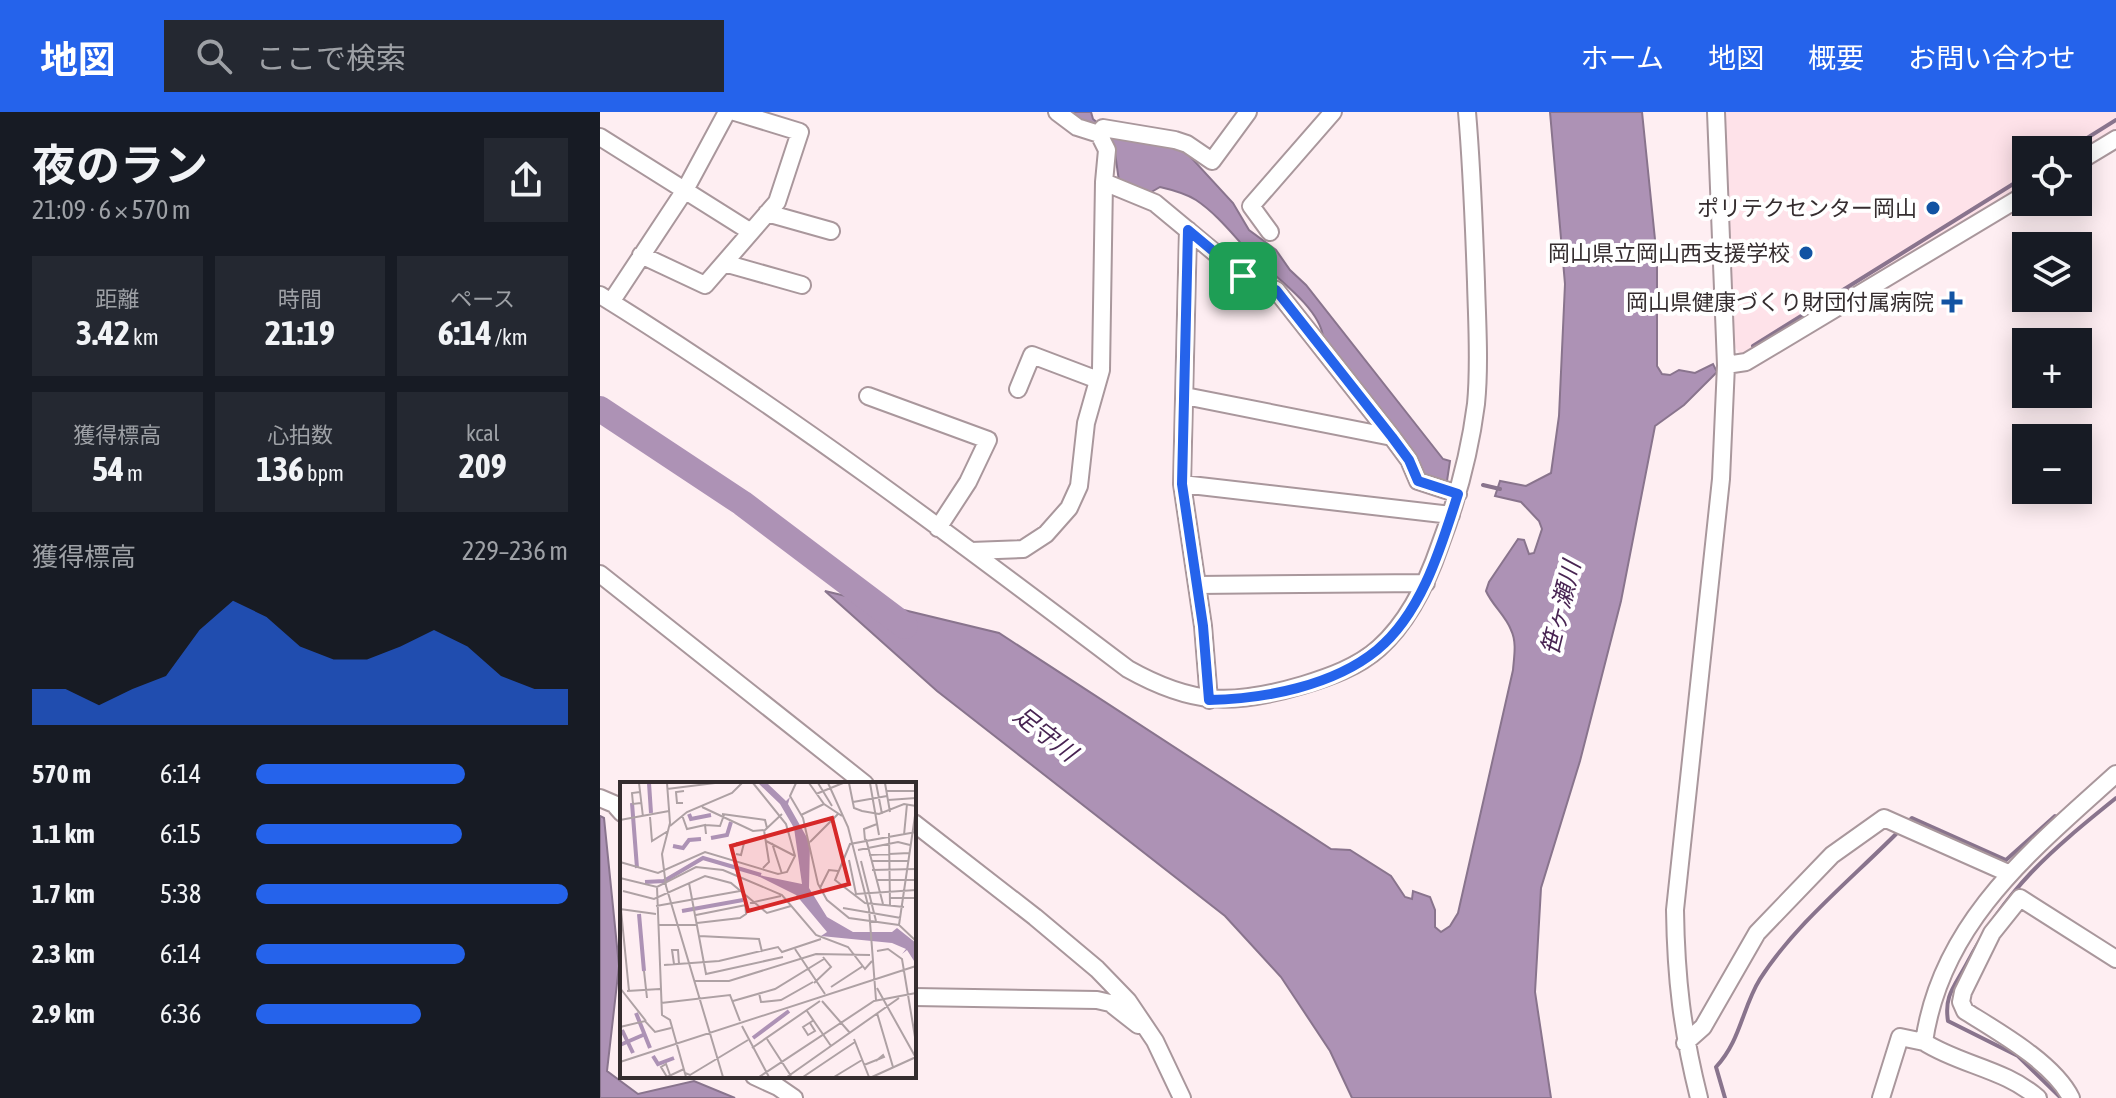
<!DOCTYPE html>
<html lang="ja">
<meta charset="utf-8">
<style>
body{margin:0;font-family:"Asap Condensed","Noto Sans JP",sans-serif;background:#242831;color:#f1f3f6;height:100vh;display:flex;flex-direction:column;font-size:30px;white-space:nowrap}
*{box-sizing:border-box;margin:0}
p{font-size:26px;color:#9ea1a6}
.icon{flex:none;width:44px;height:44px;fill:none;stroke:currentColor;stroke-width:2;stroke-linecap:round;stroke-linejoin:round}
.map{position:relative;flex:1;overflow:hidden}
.drawer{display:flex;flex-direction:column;background:#171b24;width:600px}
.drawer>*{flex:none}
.tools{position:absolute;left:1412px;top:24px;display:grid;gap:16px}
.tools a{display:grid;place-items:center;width:80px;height:80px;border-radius:0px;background:#171b24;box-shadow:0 4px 20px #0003;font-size:40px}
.pin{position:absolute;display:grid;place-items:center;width:68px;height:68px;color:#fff;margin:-34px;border-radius:16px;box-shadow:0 4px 12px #0006}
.round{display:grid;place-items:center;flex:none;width:84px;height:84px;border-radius:0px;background:#242831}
.head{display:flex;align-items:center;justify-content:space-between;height:136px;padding:0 32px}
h1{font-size:44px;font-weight:700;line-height:60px}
.figures{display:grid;grid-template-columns:repeat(3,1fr);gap:12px;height:136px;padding:8px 32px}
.figures div{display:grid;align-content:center;border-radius:0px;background:#242831;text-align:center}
.figures b{font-size:34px;font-weight:700}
.figures small{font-size:22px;font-weight:400}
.figures p{font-size:22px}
.chart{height:224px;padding:16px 32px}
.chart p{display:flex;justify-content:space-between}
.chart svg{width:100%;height:144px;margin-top:8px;fill:#2563eb;opacity:.7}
ul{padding:0 32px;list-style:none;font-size:26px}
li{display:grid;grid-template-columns:128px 96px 1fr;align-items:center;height:60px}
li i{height:20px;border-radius:10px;background:#2563eb}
header{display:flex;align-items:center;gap:48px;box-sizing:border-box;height:112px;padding:0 40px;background:#2563eb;color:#fff}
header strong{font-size:38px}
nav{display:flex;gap:44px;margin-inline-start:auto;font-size:28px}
.search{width:560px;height:72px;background:#242831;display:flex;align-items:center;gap:20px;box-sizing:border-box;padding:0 28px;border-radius:0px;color:#9ea1a6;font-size:30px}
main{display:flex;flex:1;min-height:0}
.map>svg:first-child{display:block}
.built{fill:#fee2e9}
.water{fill:#ad92b5;stroke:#89748d;stroke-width:2}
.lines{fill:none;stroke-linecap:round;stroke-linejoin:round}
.stream{stroke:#89748d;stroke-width:4}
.river{stroke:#ad92b5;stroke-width:26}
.street-casing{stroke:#a9979c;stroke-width:20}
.street{stroke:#fff;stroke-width:16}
.route-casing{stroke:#fff;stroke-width:16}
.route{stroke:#2563eb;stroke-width:10}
.poi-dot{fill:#1253a3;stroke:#fff;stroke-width:3}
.labels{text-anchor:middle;stroke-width:8;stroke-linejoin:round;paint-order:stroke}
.poi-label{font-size:22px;fill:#352d2f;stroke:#fff;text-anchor:end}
.water-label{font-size:24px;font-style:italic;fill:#482452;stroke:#fff}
.inset-river{fill:none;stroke:#ad92b5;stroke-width:4}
.inset-road{fill:none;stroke:#aea1a4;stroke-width:2}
.view{fill:#d62828;fill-opacity:0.15;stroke:#d62828;stroke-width:4}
.inset-edge{fill:none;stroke:#352d2f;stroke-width:4}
</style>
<header>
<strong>地図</strong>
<div class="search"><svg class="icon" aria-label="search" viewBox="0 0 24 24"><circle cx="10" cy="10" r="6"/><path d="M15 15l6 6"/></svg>ここで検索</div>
<nav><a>ホーム</a><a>地図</a><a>概要</a><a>お問い合わせ</a></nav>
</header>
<main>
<section class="drawer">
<div class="head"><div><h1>夜のラン</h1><p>21:09 · 6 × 570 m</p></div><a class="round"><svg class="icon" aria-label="share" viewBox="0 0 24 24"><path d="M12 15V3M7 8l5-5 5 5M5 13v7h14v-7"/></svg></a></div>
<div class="figures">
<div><p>距離</p><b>3.42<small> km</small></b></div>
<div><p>時間</p><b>21:19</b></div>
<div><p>ペース</p><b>6:14<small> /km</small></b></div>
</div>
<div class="figures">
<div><p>獲得標高</p><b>54<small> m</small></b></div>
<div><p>心拍数</p><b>136<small> bpm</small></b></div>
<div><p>kcal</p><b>209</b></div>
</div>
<div class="chart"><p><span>獲得標高</span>229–236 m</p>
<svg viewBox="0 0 160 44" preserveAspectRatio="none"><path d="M0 44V33L10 33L20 38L30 33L40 29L50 15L60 6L70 11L80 20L90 24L100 24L110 20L120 15L130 20L140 29L150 33L160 33V44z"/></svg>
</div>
<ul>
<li><b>570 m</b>6:14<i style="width:67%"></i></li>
<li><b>1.1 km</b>6:15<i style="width:66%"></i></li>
<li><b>1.7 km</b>5:38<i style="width:100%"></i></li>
<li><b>2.3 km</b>6:14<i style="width:67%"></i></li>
<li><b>2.9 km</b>6:36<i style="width:53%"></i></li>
</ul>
</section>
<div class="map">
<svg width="1516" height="986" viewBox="0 0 1516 986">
<rect width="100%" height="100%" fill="#feeef2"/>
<!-- built -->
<path class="built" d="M1125,0H1516V19L1478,42V38H1426V74L1144,247L1135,235Z"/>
<!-- water -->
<path class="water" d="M466,0H491L493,7L513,24L560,29L587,41L633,91L649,118L676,138L690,158L706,173L843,347L850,349L847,369L841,373L823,368L723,225C720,195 671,162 650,141C633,123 617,102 596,88C585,81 573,78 560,75L548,82L519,69L514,34Z
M950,0H1042L1057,147V254L1062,262L1070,263L1079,258L1095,261L1113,252L1117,260L1084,293L1055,314L1021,489L980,649L941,776L935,880L951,986H752L730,939L681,865L625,804L337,579L225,479L399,521L731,737L750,738L791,764L805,785L812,787L813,779L830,785L835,798V815L841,820L850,814L858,801L913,558C914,545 917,530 911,518C906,504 892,493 886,479L889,470L918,427L924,428L929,442L934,441L942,417L939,409L921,390L895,384L900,369L926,374L951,361L959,304L965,172Z
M0,704L4,706L19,854L7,959L38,982L94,969L135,986H0Z"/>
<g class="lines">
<!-- stream -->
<path class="stream" d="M1468,38L1516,8
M1153,234L1426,64
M883,373L900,377
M1307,711L1312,706L1406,748L1455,704L1460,708
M1125,986L1116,955C1141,928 1142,896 1160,867C1195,812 1255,764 1301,717
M1461,986L1418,944L1348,909C1344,884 1354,875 1366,853C1407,775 1449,740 1516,686"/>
<!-- river -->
<path class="river" d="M0,297L142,391L305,514"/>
<!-- street casing -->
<g class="street-casing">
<path id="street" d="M503,16L575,28L587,32L612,49L648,0
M0,25L151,120
M1478,50L1516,27
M504,70L555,91L643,164L676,178L792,325L809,348L818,369L858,382
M167,101L231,119
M588,118L582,372L603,514L609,588
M670,120L651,94L733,0
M41,143L105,173L177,90L200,20L135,0
M124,151L202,173
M0,183C184,297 356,427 528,557C592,593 632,594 703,573C729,565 758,555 779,536C809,509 827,471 840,433C857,388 870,339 876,292C880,252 877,210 876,170C874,113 872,57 867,0
M11,190L85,78L127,0
M1126,253L1146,250L1426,82
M418,277L432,243L498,268
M268,284L388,328L368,370L338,416
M585,284L792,325
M582,372L851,403
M371,439L423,437L446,422L469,396L479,374L486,311L501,258L504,70L507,38L499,22L477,15L457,0
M0,462L265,672
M597,473L826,471
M0,686L14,692L22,701
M314,711L435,805L497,857L528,889L555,929L582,986
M314,885L497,888L510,891L538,913
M1085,931L1103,915L1157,821L1232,743L1284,706L1408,761
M154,964L178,975L194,986
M1099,986C1082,918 1076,867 1075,798L1121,367L1126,253L1116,0
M1281,986L1300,925L1324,930
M1438,986C1405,957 1360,953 1324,930C1341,810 1432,738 1516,662
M1471,986C1454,951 1397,919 1365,899L1361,890L1363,880L1392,821L1420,786L1516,847"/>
</g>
<!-- street -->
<use href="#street" class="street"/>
</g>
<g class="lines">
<!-- route casing -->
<g class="route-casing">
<path id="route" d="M588,118L643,164L676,178L792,325L809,348L818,369L858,382C841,435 822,501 777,538C733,574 664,587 609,588L603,514L582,372Z"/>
</g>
<!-- route -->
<use href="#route" class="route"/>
</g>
<!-- markers -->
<g class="poi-dot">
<circle cx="1333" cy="96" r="8"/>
<circle cx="1206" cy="141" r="8"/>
<path d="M1348 178h8v8h8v8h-8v8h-8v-8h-8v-8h8z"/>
</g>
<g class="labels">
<!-- poi labels -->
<g class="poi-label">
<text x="1317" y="104">ポリテクセンター岡山</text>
<text x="1190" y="149">岡山県立岡山西支援学校</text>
<text x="1334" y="198">岡山県健康づくり財団付属病院</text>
</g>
<!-- water labels -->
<g class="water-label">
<text transform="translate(961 496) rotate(-76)" y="8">笹ヶ瀬川</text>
<text transform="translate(445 622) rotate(38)" y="8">足守川</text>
</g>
</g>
<!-- overview -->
<g transform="translate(20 670)">
<rect width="296" height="296" fill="#feeef2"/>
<path d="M138,1H147L166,19L170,15L168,22L190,61L189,106L207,135L233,150H272L277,146L296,161V182L287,168L282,172L286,167L272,161L201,154L207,150L176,113L134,92L182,102L174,46L160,22Z" fill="#ad92b5"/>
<path class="inset-river" d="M29,1L31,31M12,21L17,86M69,32L71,37L91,33M91,56L107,53L111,40M53,64L63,66L69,58L81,57M25,100L44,99L83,76L141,93M62,129L123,118M19,132L24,189M16,231L30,266M2,248L13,271M133,256L169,229M0,263L23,253M33,274L38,282L54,276"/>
<path class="inset-road" d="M19,1L23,35M47,1L50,41L42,72L46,104L103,295M176,1L170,14L183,36L198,102L207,118L229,136L279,143M189,1L204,22L222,34M198,1L212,24M208,1L228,45L249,127L256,218M229,1L234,26L242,29L259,32L284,22L296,24M250,1L259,53M256,1L262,32M265,1L270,30M47,7L95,1M267,9H296M20,10L12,11L13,22L21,21M196,12L223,1M268,18L296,16M233,20L267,14M63,21H57L56,10L64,9M82,25L133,49L145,48L162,32M296,27L279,143L296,159M102,32L145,38L147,46M62,33L67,47L85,43L86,52M181,33L204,22M30,35L32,59L48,49M0,38L49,29M85,43L100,44L104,33M50,44L67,30L112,11L122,1M269,51L270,124M284,53L287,22M246,57L263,122M245,58L244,47L257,42M146,59L175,74M190,60L218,32M116,61H124L121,73L116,72M152,61L162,92M238,68L278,60L290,63M249,73L289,71M229,78L236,112L296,108M241,79L256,139M251,79H289M0,80L38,91L85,70L158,92L167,90L175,74L166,42L133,1M143,86L149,80L144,48M252,88L296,87M0,96L37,105L76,85L103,88L162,113L196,153L228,165L245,187L252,179M256,98H296M69,101L86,192L163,175M37,105L42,233L50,238L66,295M200,106L209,88L218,89M3,109L34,117L85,94L111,101L147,131L171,124M270,116H296M130,121L161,114M36,124L120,109M284,125L245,121L215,98L230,62L296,50M223,126L281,136M0,127L36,132M1,128L9,209M76,133L126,123M77,141L120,136L126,132L125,118M38,143H77M79,154L139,157L142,170M175,167L205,212M257,169L268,167L282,177L296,261M54,182L52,168H58L59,182M44,183L99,179L158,165L162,170L201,157M24,189L27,216M75,199H109L196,172L250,173M194,201L211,185L203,175M211,205L243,184M0,206L26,239M257,206L296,276M7,209L40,207M139,211L141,220L161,218L193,200M113,219L155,207L204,177M202,219L230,251M41,221L110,213L120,239M187,229L211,264M257,231L273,285M190,241L195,249L188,253L183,245L194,238M122,244L149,295M0,245L25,239L35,250L51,246M147,257L171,294M234,257L249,295M132,266L200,219M0,280L296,184M244,283L264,275L263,273L256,279M65,291L70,293L128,258M50,293L46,282L41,285L47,295L64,287M139,295L254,219L296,211M167,295L279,216M183,295L235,260M214,295L242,278M252,295L296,275"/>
<path class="view" d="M212,36L229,102L128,129L111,64Z"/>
<rect width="296" height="296" class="inset-edge"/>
</g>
</svg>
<div class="tools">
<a><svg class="icon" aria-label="locate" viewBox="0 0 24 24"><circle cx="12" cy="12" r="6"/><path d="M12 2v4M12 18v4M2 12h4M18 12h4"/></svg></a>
<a><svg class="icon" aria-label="layers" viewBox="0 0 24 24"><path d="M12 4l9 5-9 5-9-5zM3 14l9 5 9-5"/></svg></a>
<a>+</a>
<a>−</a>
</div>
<div class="pin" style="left:643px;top:164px;background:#1e9e55"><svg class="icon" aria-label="arrive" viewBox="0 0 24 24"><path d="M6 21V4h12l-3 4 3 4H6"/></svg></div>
</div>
</main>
